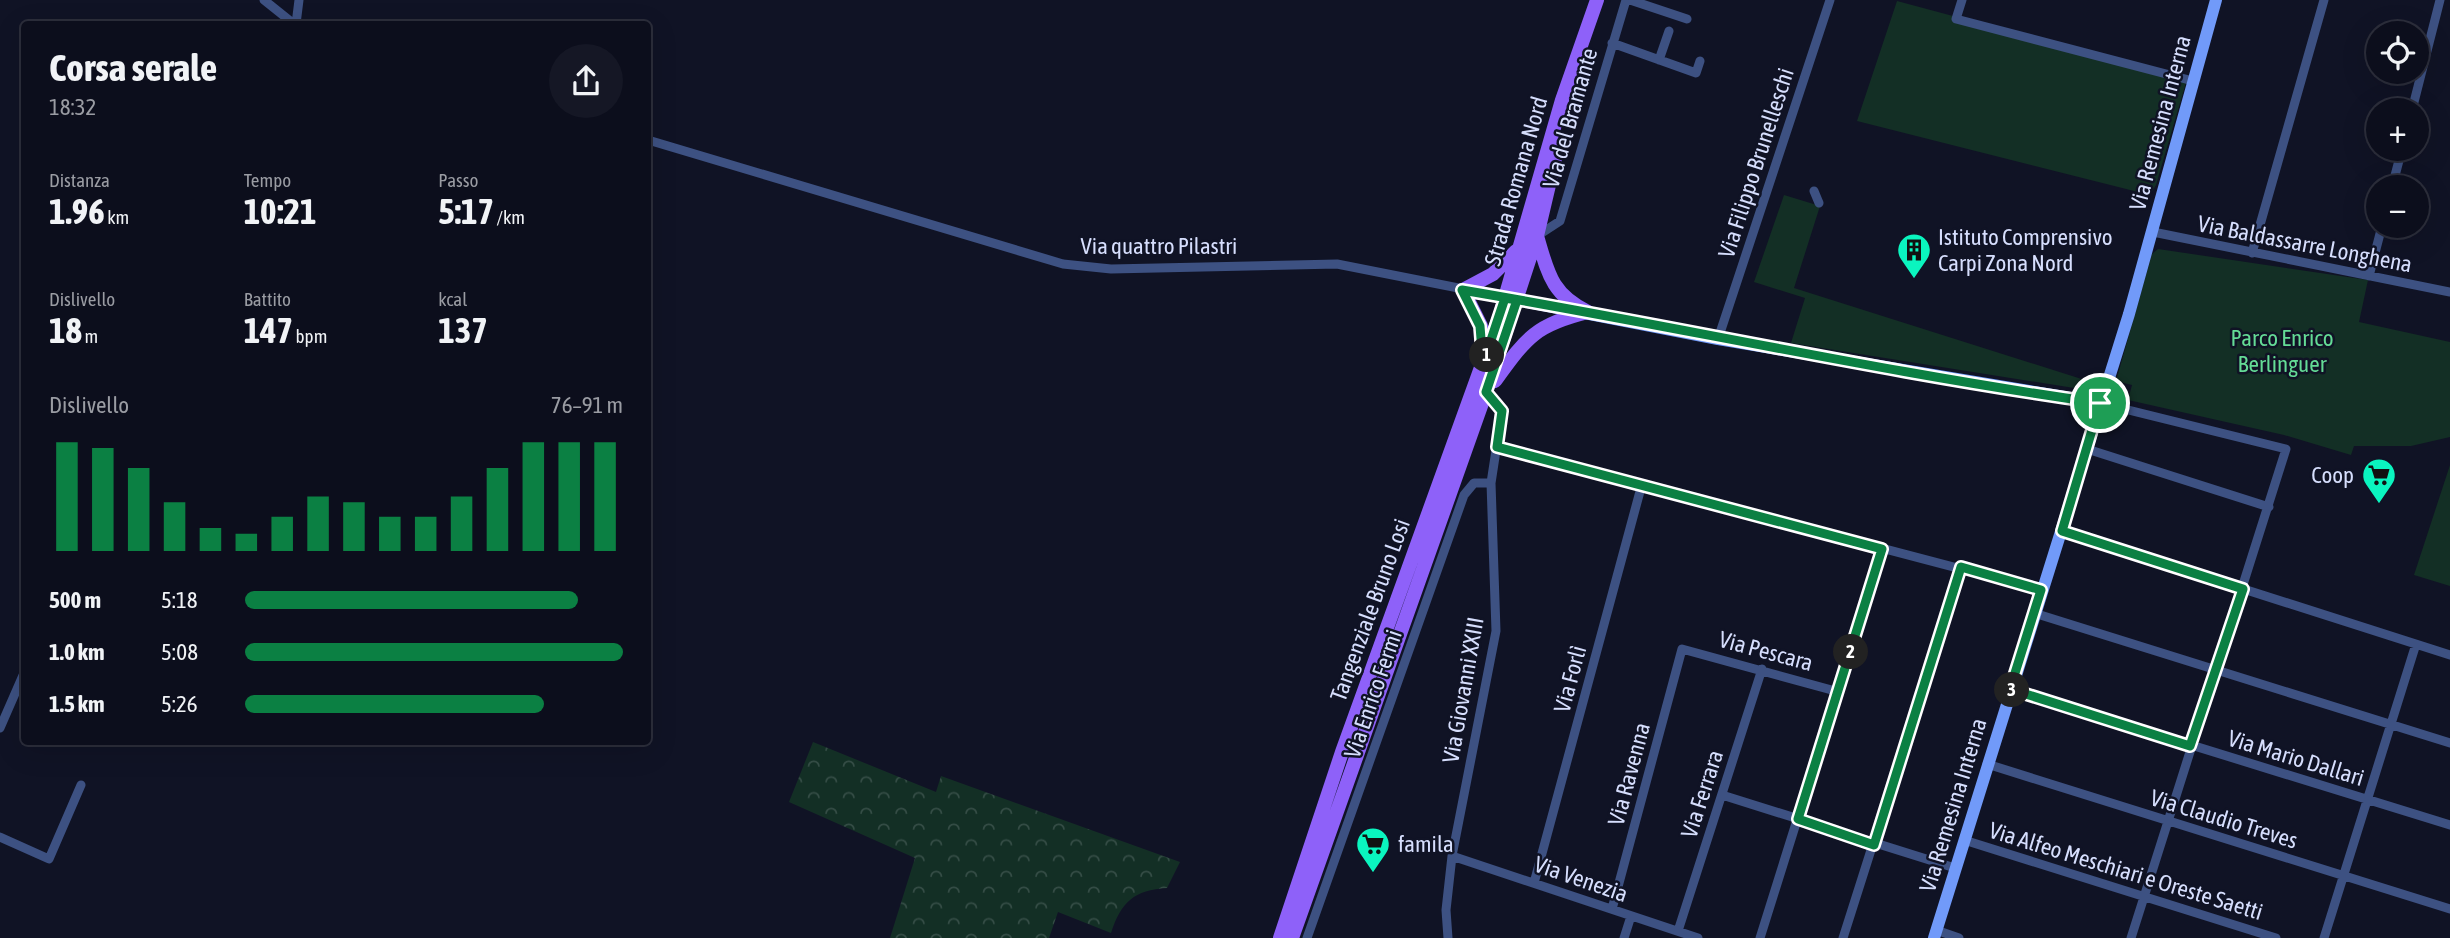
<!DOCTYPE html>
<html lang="it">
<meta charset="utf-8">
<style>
body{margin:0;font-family:"Asap Condensed",sans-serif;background:#151725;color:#f1f3f6;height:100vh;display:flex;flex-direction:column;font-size:26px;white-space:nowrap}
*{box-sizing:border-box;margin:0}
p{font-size:23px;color:#9a9ca3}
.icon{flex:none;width:38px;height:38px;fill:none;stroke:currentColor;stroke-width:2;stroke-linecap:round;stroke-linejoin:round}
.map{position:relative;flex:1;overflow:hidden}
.panel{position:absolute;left:21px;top:21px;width:630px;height:724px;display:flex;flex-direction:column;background:#0c0e1c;border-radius:7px;box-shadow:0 7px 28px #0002,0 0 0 2px #2c2e3b}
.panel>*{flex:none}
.buttons{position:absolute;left:2366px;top:21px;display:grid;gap:14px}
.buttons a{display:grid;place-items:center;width:63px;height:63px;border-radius:50%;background:#0c0e1c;box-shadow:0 7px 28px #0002,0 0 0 2px #2c2e3b;font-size:35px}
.pin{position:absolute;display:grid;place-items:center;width:60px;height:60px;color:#fff;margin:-30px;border:4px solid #fff;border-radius:50%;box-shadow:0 2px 7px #0007}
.km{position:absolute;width:35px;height:35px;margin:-18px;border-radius:50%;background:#222;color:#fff;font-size:19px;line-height:35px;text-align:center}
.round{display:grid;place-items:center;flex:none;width:74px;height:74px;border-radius:37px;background:#151725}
.head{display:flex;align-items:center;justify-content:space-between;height:119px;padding:0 28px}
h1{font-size:38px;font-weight:700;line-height:52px}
.metrics{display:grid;grid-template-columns:repeat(3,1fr);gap:10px;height:119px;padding:7px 28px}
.metrics div{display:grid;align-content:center}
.metrics b{font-size:35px;font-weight:700}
.metrics small{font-size:19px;font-weight:400}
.metrics p{font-size:19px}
.chart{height:196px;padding:14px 28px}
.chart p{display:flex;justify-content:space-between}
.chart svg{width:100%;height:126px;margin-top:7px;stroke:#0b8043;stroke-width:6}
ul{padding:0 28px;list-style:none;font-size:23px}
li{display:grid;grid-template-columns:112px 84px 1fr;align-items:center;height:52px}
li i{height:18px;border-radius:9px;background:#0b8043}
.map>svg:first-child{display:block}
.forest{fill:url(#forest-crowns)}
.park{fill:#132f25}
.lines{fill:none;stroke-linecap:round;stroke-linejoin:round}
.street{stroke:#3d5182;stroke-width:9}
.secondary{stroke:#719af9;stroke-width:12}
.primary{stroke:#8e61f9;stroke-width:14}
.route-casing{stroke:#fff;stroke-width:14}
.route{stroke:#0b8043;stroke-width:9}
.labels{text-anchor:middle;stroke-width:5;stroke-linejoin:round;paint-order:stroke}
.street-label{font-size:23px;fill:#d6defd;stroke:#101325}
.poi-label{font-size:23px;fill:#d6defd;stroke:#101325;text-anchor:start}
.park-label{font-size:23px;fill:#64db96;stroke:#101325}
</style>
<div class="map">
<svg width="2450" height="938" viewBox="0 0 2450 938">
<defs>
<pattern id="forest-crowns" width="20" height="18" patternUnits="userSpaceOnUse" patternTransform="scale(1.75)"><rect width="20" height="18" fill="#132f25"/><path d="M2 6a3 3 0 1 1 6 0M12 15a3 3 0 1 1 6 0" fill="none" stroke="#354d46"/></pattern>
</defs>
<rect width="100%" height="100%" fill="#101325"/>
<!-- forest -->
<path class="forest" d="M813,742L936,792L941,776L1180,862L1167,888C1134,890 1121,902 1111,933L1058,912L1049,938H890L915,858L789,802Z"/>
<!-- park -->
<path class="park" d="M1897,1L2187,79L2156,185L2150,195L1857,121Z
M1784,195L1820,206L1794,288L2091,382L2074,388L1791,343L1805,298L1754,282Z
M2158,249L2368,280L2359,322L2450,342V437L2411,446H2354L2351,455L2284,435L2128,400L2132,385L2116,381L2152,254Z
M2450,465V586L2414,575Z"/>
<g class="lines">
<!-- street -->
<path class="street" d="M264,0L294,24
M1630,0L1687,19
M1962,0L1956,19L2193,81
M296,24L299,0
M1612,43L1696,73L1700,61
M1659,60L1669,31
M2412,110L2440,0
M648,140L1063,264L1111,269L1337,264L1509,298
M2392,187L2402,149
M1814,191L1819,203
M2153,232L2450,292
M1537,236L1560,221L1626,0
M2252,253L2324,0
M2369,276L2382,226
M1718,339L1830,0
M2100,403L2286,449L2131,938
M1497,447L2041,590
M2087,449L2269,507
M2062,531L2450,655
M2034,613L2450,743
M2010,689L2450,825
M0,728L24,673
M1987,764L2450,909
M1722,795L1955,868
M0,837L49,859L81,785
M1964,840L2276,938
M1452,856L1698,938
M1534,883L1642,484
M1612,909L1682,649L1839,692
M1936,930L1959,938
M1678,931L1762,669
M1307,938L1464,495L1474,483H1491
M1448,938L1446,910L1452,856L1496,631L1491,483L1502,411L1486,392
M1624,938L1631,916
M1760,938L1882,549
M1843,938L1961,567
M2324,938L2416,644"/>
<!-- secondary -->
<path class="secondary" d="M1517,300L1718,339L2100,403
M1934,938L2129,314L2216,0"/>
<!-- primary -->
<path class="primary" d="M1537,236C1548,273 1551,294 1588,312
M1484,352L1481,326L1463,290L1493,274L1516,251
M1495,381C1527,337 1535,325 1588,312
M1280,938L1342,752L1500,315L1562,100L1597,0
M1292,938L1486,392L1537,236L1558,147"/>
</g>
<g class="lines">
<!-- route casing -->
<g class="route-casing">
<path id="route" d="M2100,403C1886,373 1675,326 1462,290L1480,326L1483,364L1505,298L1517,300L1486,392L1502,411L1497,447L1882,549L1798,819L1874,845L1961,567L2041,590L2010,689L2190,746L2243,589L2062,531L2100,403"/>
</g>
<!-- route -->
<use href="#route" class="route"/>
</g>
<!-- icons -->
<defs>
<g id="building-pin" transform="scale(1.75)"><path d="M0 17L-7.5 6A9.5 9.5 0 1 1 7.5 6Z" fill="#0af5bf" stroke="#101325"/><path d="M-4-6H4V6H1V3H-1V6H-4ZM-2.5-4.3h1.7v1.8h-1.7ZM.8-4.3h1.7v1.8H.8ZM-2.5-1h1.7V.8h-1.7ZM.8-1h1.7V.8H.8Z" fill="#111"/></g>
<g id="supermarket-pin" transform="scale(1.75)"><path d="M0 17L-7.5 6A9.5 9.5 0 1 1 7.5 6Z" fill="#0af5bf" stroke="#101325"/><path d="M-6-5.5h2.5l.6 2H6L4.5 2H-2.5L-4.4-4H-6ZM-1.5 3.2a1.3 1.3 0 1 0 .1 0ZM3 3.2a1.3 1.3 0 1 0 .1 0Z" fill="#111"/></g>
</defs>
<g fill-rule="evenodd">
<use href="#building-pin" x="1914" y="250"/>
<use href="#supermarket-pin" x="2379" y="475"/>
<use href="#supermarket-pin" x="1373" y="844"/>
</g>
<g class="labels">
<!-- street labels -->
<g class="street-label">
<text transform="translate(1570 118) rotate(-74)" y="8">Via del Bramante</text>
<text transform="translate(2160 123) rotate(-75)" y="8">Via Remesina Interna</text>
<text transform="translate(1756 163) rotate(-72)" y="8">Via Filippo Brunelleschi</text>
<text transform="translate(1516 181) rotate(-74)" y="8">Strada Romana Nord</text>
<text transform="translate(2305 244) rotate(11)" y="8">Via Baldassarre Longhena</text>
<text x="1159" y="254">Via quattro Pilastri</text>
<text transform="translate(1370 610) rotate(-70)" y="8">Tangenziale Bruno Losi</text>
<text transform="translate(1766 651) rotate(15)" y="8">Via Pescara</text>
<text transform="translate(1570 679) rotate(-75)" y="8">Via Forlì</text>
<text transform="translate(1463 690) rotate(-80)" y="8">Via Giovanni XXIII</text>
<text transform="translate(1373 694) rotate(-71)" y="8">Via Enrico Fermi</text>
<text transform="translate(2296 758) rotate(17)" y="8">Via Mario Dallari</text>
<text transform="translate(1629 774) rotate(-75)" y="8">Via Ravenna</text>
<text transform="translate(1702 794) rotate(-72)" y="8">Via Ferrara</text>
<text transform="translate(1953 805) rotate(-73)" y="8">Via Remesina Interna</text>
<text transform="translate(2224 819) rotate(17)" y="8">Via Claudio Treves</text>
<text transform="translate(2126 871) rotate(17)" y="8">Via Alfeo Meschiari e Oreste Saetti</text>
<text transform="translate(1581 879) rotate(19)" y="8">Via Venezia</text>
</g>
<!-- poi labels -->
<g class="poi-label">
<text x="1938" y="245">Istituto Comprensivo<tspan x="1938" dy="26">Carpi Zona Nord</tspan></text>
<text x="2354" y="483" text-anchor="end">Coop</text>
<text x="1398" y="852">famila</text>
</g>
<!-- park labels -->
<g class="park-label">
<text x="2282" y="346">Parco Enrico<tspan x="2282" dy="26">Berlinguer</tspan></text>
</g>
</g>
</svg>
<div class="buttons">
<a><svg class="icon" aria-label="locate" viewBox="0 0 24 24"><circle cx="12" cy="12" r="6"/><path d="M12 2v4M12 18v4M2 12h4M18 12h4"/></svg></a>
<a>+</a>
<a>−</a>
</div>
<div class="pin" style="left:2100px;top:403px;background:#1e9e55"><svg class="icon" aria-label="arrive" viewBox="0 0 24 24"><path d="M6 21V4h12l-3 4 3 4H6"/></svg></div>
<b class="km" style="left:1487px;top:355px">1</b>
<b class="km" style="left:1851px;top:652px">2</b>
<b class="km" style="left:2012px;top:690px">3</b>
<section class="panel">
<div class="head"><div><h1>Corsa serale</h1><p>18:32</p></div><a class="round"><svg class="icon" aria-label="share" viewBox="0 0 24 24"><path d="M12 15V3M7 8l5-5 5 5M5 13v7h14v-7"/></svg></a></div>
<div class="metrics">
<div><p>Distanza</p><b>1.96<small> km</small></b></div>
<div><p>Tempo</p><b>10:21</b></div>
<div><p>Passo</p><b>5:17<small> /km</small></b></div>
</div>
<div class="metrics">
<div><p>Dislivello</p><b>18<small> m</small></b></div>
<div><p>Battito</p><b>147<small> bpm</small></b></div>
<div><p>kcal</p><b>137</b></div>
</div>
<div class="chart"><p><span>Dislivello</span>76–91 m</p>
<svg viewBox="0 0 160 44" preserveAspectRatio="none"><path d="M5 44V6M15 44V8M25 44V15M35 44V27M45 44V36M55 44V38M65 44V32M75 44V25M85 44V27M95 44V32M105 44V32M115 44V25M125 44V15M135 44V6M145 44V6M155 44V6"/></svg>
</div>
<ul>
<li><b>500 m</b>5:18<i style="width:88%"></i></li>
<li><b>1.0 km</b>5:08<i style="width:100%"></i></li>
<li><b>1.5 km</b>5:26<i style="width:79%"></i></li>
</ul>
</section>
</div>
